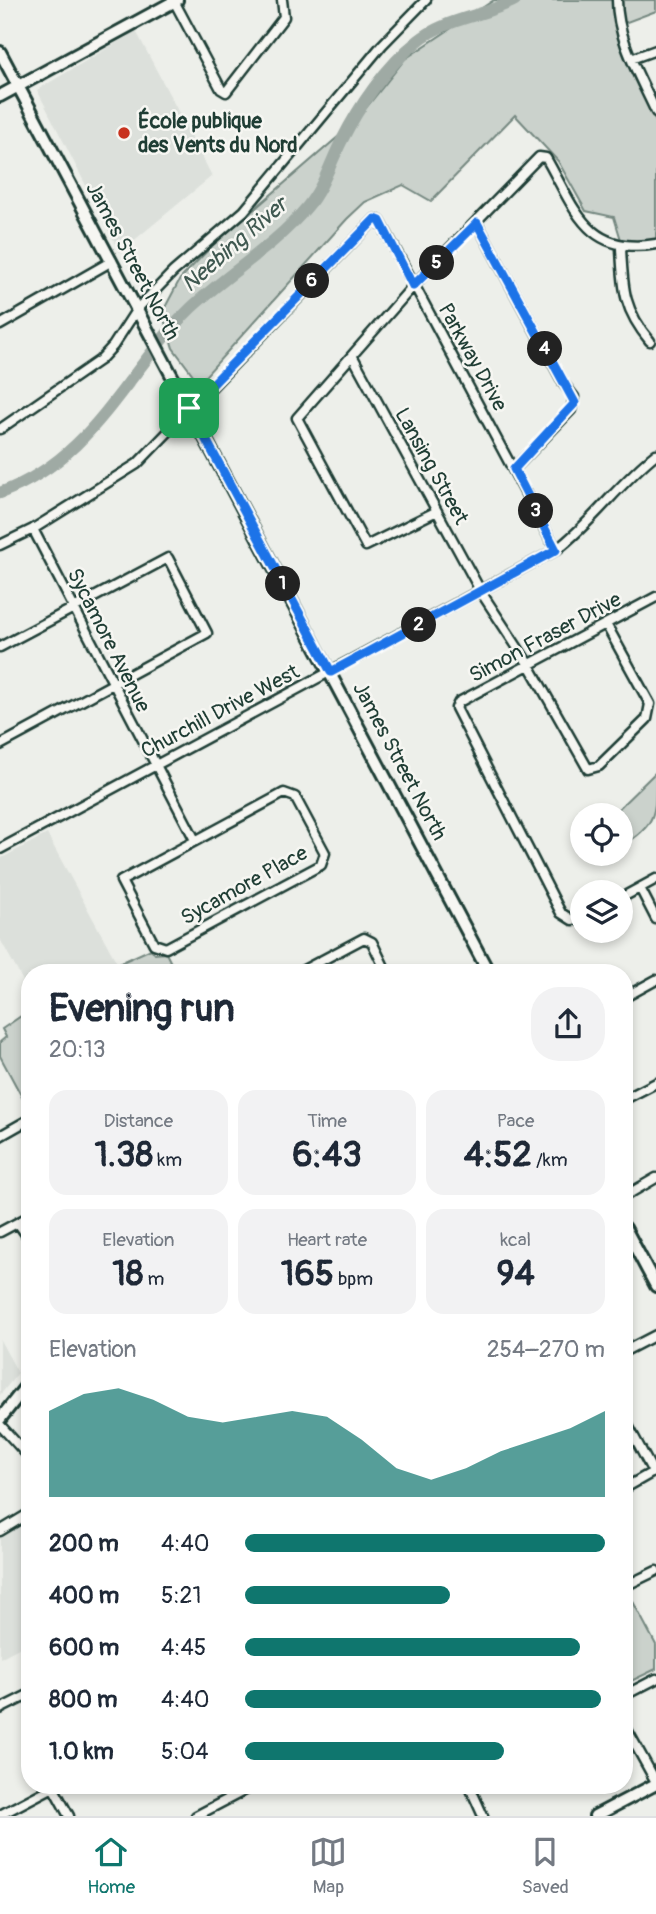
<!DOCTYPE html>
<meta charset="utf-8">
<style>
body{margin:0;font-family:Pangolin,sans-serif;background:#f2f2f3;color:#1f2937;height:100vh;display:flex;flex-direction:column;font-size:26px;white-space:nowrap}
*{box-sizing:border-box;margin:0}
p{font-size:23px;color:#747a83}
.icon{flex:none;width:38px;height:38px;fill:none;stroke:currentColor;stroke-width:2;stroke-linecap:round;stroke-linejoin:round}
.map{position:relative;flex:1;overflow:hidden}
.details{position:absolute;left:21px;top:964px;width:612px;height:830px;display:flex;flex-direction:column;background:#fff;border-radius:28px;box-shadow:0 4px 10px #0003}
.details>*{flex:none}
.fabs{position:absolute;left:570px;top:803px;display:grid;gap:14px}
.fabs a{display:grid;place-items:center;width:63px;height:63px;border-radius:50%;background:#fff;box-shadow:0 4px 10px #0003;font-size:35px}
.pin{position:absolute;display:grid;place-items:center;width:60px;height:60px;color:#fff;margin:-30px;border-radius:14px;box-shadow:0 4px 10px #0006}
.km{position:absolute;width:35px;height:35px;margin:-18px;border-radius:50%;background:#222;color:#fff;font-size:19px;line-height:35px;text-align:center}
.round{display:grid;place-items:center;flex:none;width:74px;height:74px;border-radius:28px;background:#f2f2f3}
.headline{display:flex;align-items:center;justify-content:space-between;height:119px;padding:0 28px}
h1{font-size:38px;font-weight:700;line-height:52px}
.figures{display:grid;grid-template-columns:repeat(3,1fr);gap:10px;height:119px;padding:7px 28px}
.figures div{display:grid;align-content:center;border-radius:18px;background:#f2f2f3;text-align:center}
.figures b{font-size:35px;font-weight:700}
.figures small{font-size:19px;font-weight:400}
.figures p{font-size:19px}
.chart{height:196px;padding:14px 28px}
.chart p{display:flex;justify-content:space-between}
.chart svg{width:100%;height:126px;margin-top:7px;fill:#0f766e;opacity:.7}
ul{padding:0 28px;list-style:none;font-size:23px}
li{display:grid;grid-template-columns:112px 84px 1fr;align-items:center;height:52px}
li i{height:18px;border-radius:9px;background:#0f766e}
.menu{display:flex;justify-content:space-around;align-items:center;height:98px;border-top:2px solid #e0e1e3;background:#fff;font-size:19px;color:#747a83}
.menu a{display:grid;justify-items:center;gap:4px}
.menu .current{color:#0f766e}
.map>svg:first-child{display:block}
.built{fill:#dce0db}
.green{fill:#cbd2cc;stroke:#758880;stroke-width:2}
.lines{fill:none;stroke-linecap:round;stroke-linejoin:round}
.river{stroke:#9faaa4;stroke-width:12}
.street-casing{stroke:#1f3d34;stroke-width:13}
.secondary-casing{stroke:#1f3d34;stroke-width:16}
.street{stroke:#f6f6f2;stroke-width:8}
.secondary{stroke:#f6f6f2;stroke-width:10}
.route-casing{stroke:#fff;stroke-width:14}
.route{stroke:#1a73e8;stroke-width:9}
.poi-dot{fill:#c8321e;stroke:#f6f6f2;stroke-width:2.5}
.labels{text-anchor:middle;stroke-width:5;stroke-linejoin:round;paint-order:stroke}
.poi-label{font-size:21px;font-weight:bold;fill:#1f3d34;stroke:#f6f6f2;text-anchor:start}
.street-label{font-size:21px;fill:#1f3d34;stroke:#f6f6f2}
.water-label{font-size:23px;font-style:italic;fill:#3f5850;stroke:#f6f6f2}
</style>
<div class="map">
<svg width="656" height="1816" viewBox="0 0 656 1816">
<rect width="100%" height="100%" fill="#edefea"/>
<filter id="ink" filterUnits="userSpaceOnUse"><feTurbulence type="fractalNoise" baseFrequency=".0143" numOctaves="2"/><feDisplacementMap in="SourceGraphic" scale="14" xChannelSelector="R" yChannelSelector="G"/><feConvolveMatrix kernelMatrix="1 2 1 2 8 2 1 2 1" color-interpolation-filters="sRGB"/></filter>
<g filter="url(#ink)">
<!-- built -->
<path class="built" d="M136,31L212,176L120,252L37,90Z
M47,834L117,963L98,973H30V994L0,939V859Z
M0,1340L18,1373L0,1395Z
M30,1520V1642L0,1658V1538Z"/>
<!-- green -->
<path class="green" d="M494,0H656V11L616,26L628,64L656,122V240L622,243L614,217L586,211L558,161L515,115L431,201L403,185L365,202L347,219L199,383L173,348L162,313L180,279L213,245L354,123L405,59Z
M656,772C656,817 656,824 621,847V816L612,815Z
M151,949L155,954L166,953L176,973H98Z
M30,1010V1109L29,1110L0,1056V1042L6,1037L2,1029Z
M629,1594L656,1645V1669L625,1684V1596Z"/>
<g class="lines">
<!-- river -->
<path class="river" d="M0,493C95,458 124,373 191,308C228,273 274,247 307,207C323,188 330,164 341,142C359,106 386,66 418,41C446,18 483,17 515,0"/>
<!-- street casing -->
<g class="street-casing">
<path id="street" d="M617,0C617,39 640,77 656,112
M174,1L221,89L226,92L284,17L282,0
M631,59L656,50
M477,223L564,384L574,397L571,410L514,469
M621,248C623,288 623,309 650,341
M0,325L112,261
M353,357L481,592L529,665L588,769L599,766L647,719L650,704L607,626
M0,429L100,360L113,346L137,309L173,272L244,211L382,45L426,0
M437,511L366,546L297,418L413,286L539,157L546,158C575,208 586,256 656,244
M33,529L195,840
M0,545L33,529L137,464L375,219L380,221L556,550
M0,647L168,558L207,633L0,745
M284,793L295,797L325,853L321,865L166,948L154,944L121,881Z
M0,849L556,550C593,522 619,483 656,454
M640,888L656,919
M621,898L656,879
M583,918L572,920L561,913L456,708L459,702L656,597
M298,973L364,938L372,942L387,973
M625,997L656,980
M625,1099L656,1083
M0,1136L30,1119
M625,1196L656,1178
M18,1223L30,1240
M0,1232L30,1216
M625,1351L656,1335
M625,1420L653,1472L625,1488
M0,1425L30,1458
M0,1531L30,1513
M625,1586L656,1571
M625,1695L656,1679
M0,1709L30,1694
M625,1726L656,1782
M469,1785L483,1816
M53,1787L69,1816
M0,1815L57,1785
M196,1816L255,1785"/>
</g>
<!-- secondary casing -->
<g class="secondary-casing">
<path id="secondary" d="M0,52L489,973
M0,96L177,0
M625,1228L656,1286
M0,1419L30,1381
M595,1816L656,1784"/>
</g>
<!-- street -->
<use href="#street" class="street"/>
<!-- secondary -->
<use href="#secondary" class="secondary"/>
</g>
</g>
<g class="lines" filter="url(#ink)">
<!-- route casing -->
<g class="route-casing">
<path id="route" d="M375,219L380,221L413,286L477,223L575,403L514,469L556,550L331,672L189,408Z"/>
</g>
<!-- route -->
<use href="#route" class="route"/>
</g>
<!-- markers -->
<circle class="poi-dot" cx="124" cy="133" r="7"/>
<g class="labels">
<!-- poi labels -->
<g class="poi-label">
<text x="138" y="128">École publique<tspan x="138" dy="24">des Vents du Nord</tspan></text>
</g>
<!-- street labels -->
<g class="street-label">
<text transform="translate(133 261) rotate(62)" y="7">James Street North</text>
<text transform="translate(473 357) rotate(61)" y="7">Parkway Drive</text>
<text transform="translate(432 466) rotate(61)" y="7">Lansing Street</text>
<text transform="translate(545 637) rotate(-28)" y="7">Simon Fraser Drive</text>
<text transform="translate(109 640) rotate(63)" y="7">Sycamore Avenue</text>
<text transform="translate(220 711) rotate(-28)" y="7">Churchill Drive West</text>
<text transform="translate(400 761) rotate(62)" y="7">James Street North</text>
<text transform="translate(244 885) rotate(-29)" y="7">Sycamore Place</text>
</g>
<!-- water labels -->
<g class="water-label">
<text transform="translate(234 244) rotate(-41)" y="8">Neebing River</text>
</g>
</g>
</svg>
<div class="fabs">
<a><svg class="icon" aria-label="locate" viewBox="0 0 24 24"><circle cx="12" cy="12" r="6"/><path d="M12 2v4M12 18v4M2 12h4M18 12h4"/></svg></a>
<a><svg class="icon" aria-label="layers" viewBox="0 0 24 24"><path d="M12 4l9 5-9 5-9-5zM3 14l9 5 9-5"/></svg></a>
</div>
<div class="pin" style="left:189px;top:408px;background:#1e9e55"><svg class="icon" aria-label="arrive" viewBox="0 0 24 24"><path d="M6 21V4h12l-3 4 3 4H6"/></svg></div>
<b class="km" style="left:283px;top:584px">1</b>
<b class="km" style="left:419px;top:625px">2</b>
<b class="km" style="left:536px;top:511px">3</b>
<b class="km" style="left:545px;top:349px">4</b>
<b class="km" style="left:437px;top:263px">5</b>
<b class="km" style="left:312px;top:281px">6</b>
<section class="details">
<div class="headline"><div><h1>Evening run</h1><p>20:13</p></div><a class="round"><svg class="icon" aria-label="share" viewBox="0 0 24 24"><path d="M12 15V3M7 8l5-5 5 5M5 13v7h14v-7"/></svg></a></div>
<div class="figures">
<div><p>Distance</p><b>1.38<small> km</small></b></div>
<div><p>Time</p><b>6:43</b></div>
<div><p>Pace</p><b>4:52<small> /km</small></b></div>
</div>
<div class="figures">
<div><p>Elevation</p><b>18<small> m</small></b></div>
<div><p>Heart rate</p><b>165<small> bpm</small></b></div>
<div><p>kcal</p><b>94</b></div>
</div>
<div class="chart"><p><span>Elevation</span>254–270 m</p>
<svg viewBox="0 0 160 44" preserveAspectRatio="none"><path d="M0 44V14L10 8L20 6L30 10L40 16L50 18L60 16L70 14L80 16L90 24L100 34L110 38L120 34L130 28L140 24L150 20L160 14V44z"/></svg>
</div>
<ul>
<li><b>200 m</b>4:40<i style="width:100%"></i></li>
<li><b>400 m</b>5:21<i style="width:57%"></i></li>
<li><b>600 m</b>4:45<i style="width:93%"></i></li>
<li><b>800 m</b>4:40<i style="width:99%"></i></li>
<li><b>1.0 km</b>5:04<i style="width:72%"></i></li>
</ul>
</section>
</div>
<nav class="menu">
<a class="current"><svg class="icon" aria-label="home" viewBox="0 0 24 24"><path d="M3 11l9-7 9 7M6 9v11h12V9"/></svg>Home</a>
<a><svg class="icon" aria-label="map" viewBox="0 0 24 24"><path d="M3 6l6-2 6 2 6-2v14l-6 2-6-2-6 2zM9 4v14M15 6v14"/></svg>Map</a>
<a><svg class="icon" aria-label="saved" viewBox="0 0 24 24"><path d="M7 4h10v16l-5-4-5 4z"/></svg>Saved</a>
</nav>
